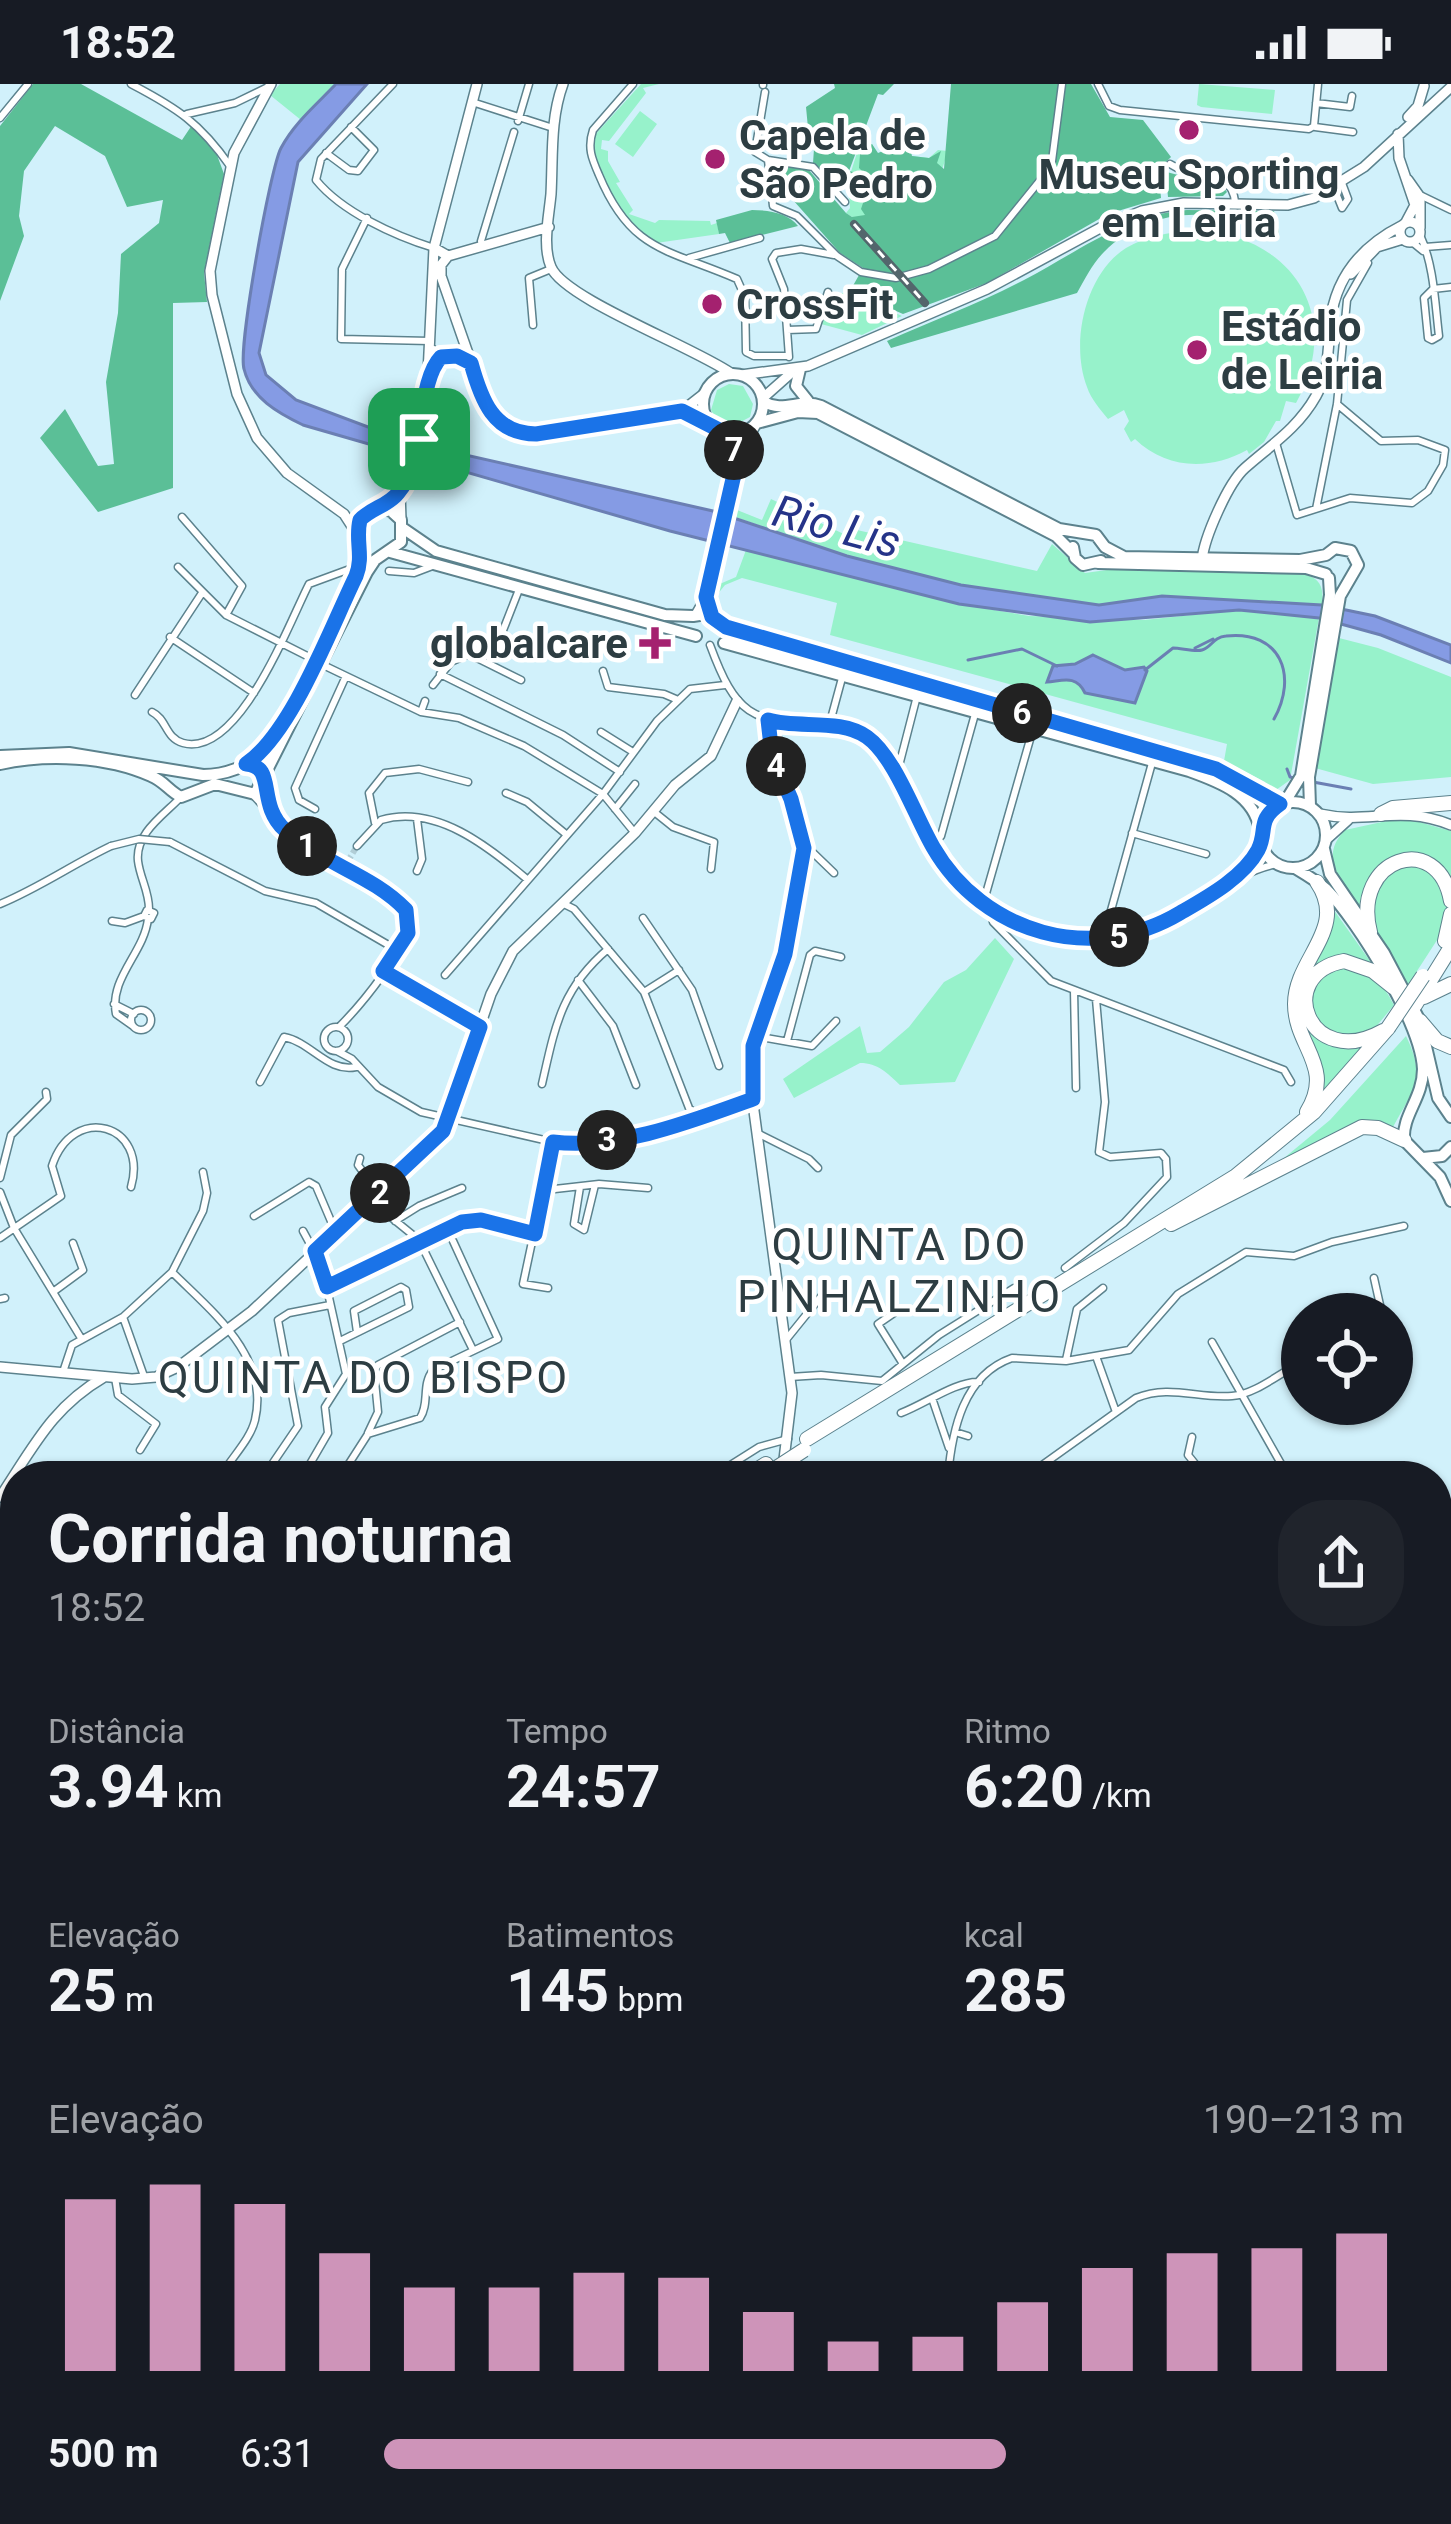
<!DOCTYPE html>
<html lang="pt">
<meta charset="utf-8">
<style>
body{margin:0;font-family:Roboto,sans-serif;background:#20242c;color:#f1f3f6;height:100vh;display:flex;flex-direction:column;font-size:45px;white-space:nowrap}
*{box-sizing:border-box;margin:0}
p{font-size:39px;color:#9ea1a6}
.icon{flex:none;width:66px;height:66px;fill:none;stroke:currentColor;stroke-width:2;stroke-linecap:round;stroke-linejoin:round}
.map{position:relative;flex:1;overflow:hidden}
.details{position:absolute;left:0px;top:1377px;width:1452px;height:1065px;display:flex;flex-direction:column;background:#171b24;border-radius:48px 48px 0 0;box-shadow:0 3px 9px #0004}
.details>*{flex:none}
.controls{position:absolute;left:1281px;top:1209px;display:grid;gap:24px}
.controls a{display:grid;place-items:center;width:132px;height:132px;border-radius:50%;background:#171b24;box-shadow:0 3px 9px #0004;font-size:60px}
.pin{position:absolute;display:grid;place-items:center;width:102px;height:102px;color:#fff;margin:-51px;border-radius:24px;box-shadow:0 6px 18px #0006}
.km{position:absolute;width:60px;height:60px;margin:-30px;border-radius:50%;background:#222;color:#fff;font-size:33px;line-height:60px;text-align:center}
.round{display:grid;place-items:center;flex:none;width:126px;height:126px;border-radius:48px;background:#20242c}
.overview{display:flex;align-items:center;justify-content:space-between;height:204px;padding:0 48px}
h1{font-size:66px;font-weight:700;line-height:90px}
.figures{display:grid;grid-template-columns:repeat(3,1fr);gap:18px;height:204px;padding:12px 48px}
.figures div{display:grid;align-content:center}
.figures b{font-size:60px;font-weight:700}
.figures small{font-size:33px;font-weight:400}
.figures p{font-size:33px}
.chart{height:336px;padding:24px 48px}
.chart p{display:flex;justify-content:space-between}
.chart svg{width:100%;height:216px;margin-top:12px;stroke:#ce94b9;stroke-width:6}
ul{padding:0 48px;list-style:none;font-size:39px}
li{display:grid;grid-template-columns:192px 144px 1fr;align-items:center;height:90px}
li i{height:30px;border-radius:15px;background:#ce94b9}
.status{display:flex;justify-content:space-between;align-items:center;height:84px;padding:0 60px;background:#171b24;direction:ltr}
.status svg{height:33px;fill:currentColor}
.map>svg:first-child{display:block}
.green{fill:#97f2cb}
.forest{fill:#5bbf97}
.water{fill:#859be4;stroke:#6b7fb3;stroke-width:3}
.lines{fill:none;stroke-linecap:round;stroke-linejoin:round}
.stream{stroke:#6b7fb3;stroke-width:3}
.street-tunnel{stroke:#b0cdd6;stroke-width:6;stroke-dasharray:6 3;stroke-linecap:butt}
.street-casing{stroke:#5c828d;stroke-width:9}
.secondary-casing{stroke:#5c828d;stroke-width:12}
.primary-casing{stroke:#5c828d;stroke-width:14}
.highway-casing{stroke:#5c828d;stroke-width:16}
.street{stroke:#fff;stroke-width:6}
.secondary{stroke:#fff;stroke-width:9}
.primary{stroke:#fff;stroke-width:10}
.highway{stroke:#fff;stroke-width:14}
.rail-casing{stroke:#53666c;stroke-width:8}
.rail{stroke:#fff;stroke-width:3;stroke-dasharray:9;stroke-linecap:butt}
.street-bridge-casing{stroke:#5c828d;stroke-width:9;stroke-linecap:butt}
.highway-bridge-casing{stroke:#5c828d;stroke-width:16;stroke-linecap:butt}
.street-bridge{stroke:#fff;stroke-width:6}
.highway-bridge{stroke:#fff;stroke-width:14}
.route-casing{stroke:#fff;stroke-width:24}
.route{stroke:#1a73e8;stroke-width:15}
.poi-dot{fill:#a4216f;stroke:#fff;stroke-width:4.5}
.labels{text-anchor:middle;stroke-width:9;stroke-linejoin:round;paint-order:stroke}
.poi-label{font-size:42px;font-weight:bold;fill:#2d3d42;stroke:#fff;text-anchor:start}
.water-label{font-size:45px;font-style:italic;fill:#253388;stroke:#fff}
.neighbourhood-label{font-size:45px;letter-spacing:3px;fill:#2d3d42;stroke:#fff}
</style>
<div class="status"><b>18:52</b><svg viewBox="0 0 49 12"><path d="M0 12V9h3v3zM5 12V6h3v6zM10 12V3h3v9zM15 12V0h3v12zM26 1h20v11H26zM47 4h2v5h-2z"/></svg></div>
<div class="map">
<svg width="1451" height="2440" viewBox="0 0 1451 2440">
<rect width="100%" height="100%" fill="#d1f1fb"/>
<!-- green -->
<path class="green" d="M280,0H336L301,36L270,11Z
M641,0H659L643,4L646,9L609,57L602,56L601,65L608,67V77L620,98L616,99L633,126L629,130L655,139L659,136L710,137L711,141L717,139L719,150L656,159C627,144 589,86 593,53Z
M1199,0L1275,6L1272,30L1201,23L1197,21Z
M640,27L657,40L633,73L615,60Z
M862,53L868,62L872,60L881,79L912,72L929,74L938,66L948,67L931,120C903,141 876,150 846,129L850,124L848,97Z
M1191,146C1289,148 1346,229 1296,319L1286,317L1280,337H1276L1264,358L1249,370L1247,366C1209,387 1166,385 1135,355L1131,358L1124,345L1129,337L1124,326L1108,335C1100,325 1091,315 1087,303C1070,259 1085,190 1126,164C1146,152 1169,149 1191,146Z
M849,208L902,232L862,251L821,240L829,211Z
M729,300L743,302L753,320L750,333L731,343L718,338L711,326L717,306Z
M771,415L852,454L857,446L1037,487L1052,460L1085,489L1114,485L1303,490C1321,494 1324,504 1322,521L1162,512L1099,521L1033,514L961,501L847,472L735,433L737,426L762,436Z
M746,466L959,520L1029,532L1144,536L1239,526L1319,534L1290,696L1276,706L1263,703L1265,698L1224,677L1227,660L830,551L837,519L742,494L725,501L712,517L713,497L722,499L736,493Z
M1339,554L1378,564L1451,593V693L1373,700L1315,684Z
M1391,736H1412L1451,747V803L1437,782L1387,777L1366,801L1363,829C1345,804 1316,775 1345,746Z
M1417,782L1433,790L1448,825L1439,853L1408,901L1373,841L1372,814L1395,783Z
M1331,822L1375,884L1361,877L1312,890L1308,940L1368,959L1320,1014L1319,974L1300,936L1303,897L1327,856Z
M995,854L1014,875L955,998L900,1001C887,989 878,979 860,979L794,1014L783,995L860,942L867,969L880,968L909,943L944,898L966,886Z
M1341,881C1368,886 1382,897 1394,921L1370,950L1348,954L1315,939C1309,906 1309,896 1341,881Z
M1406,952C1427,995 1413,1006 1393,1043L1371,1037L1361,1038L1272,1084L1330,1036Z"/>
<!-- forest -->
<path class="forest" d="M33,0H81L182,56L192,41L217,71L224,90L204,189L207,218L173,219V404L98,428L40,354L65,325L98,382L114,380L106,298L118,229L121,170L159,139L163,116L127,123L105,72L55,42L24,87L19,132L24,152L0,217V42Z
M834,0H894L883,11L878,10L849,87L857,89L888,113L859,84L861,57L868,62L872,60L878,69L883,67L881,52H890L910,64L912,72L929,74L941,67L937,79L944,85L951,0H1091L1110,33L1143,36L1171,73L1163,81V87L1223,103L1227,108L1223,112L1168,113L1167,103H1160L1161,114L1108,130L987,199L903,230L850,207L863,184L840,169L793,116L774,111L772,100H788L782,79L808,85L846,129L852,133L865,131L861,125L865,113L855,107V95L839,98L813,79L814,65H837L838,57L820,56V45L808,44L806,23L835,4Z
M752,126C768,126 789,129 798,142L730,159L725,149L719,150L716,136Z
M1187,126L1274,127L1279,148L1272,157C1223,118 1148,123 1104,168C1092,180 1085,195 1077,209L891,264L887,257C933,237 980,219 1024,196C1078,168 1125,130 1187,126Z
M10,2315L15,2317V2427H1191L1190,2440H0V2320Z
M1328,2427H1419V2440H1331Z"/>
<!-- water -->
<path class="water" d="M336,0H367L298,78L259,269L266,291L296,316L408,358L713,427L847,472L961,501L1099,521L1162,512L1322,521L1375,532L1451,561V579L1381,551L1319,534L1239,526L1090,538L959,520L670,447L303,341C278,329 251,314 244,285C238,264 270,85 281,64C294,39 317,20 336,0Z
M1093,571L1125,586L1144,583L1147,587L1135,619L1085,609C1076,590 1062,597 1047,598L1053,582L1075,580Z"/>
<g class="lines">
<!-- stream -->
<path class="stream" d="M1195,564L1213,555
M968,576L1022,565L1057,582
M1145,586L1173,564C1181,564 1195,568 1202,566C1212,563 1213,553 1226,552C1281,546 1298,592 1274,635
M1287,685L1290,693L1298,695
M1313,698L1351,705"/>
<!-- street-tunnel -->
<path class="street-tunnel" d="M348,777L357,762"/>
<!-- street casing -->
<g class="street-casing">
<path id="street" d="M131,0C177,24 200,39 230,82
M393,0L321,75L316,96C342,128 395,152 434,164
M633,0L593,46C587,64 592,75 599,91C631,168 668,165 737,195L745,213L746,268L754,272H789
M1098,0L1109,22L1120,26L1309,45L1314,42L1318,0
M763,1V0
M765,8L755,68L768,76
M472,18L553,44
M1316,19L1350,23L1352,12
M187,30L235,19L268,3
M0,34L28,0
M518,37L529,0
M1315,43L1353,48
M326,69L349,86L358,87L374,66L351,43
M768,76L773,122L797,132L837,172L861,188L896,194L929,185L995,152L1046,89L1052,77L1062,0
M768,76L813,83L845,118
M1170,80C1193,96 1233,83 1235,119
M1334,104L1342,124L1348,115L1342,99
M1422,112L1451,126
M367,134L342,185L341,255L430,257
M1420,151C1434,181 1435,219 1439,252L1432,256L1428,254L1424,214L1433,205
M1412,158L1423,167
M482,163L481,157L514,48
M1425,163L1451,161
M689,174L760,154
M1433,205L1451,203
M533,241L529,194L551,185
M787,246L816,245L828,208
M789,273L784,205L772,175L776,169L801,165L834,171
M1276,359L1297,431L1350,414L1412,419L1428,407L1443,381L1445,366L1418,356L1381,357L1337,320
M1316,425L1337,320L1347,216L1368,179
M182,433L242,502L226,531
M178,483L226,531L315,576
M389,487L414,489L435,481
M170,553L254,609
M500,554L520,503
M710,561C736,631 750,638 824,642C840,643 855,644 868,653C898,676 920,746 943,779C994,854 1093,874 1171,834C1207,816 1237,788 1277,780
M321,580L421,628L459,634L524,662L603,710L634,748
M603,587L608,603L664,610L678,616
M440,590L563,651L620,688
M433,601L451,578L469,570L521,596
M135,611L202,509
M152,628C167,635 165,654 183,659C239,674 289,539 309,500L358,482
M421,628L425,617
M829,642L842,594
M601,648L633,668
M892,686L900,678L917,612
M506,709L527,718L567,751
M253,711L290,751L395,815L409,832C411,862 360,922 339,943
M315,725L299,716L295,704L346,592
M615,725L635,700
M653,727L673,743L714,758L711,785
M375,739L369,709L385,689L419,685L468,698
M1132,749L1206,770
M170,758L265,807L316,819L397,866
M804,760L834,789
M357,762L381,736C436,720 489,763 528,796
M932,762L941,752L975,630
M417,787L422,775L417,735
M1229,797L1251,776L1261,759
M562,819L574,825L644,908L689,1024L699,1033
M0,820C39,804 73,780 111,762
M983,820L1033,645
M149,825C149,807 140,794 138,777C135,749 164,731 181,713
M147,826L154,829L151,835L144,832Z
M991,827L993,838L1051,897L1284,986L1291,998
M643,834L692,906L719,982
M112,837L125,839L144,832
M1103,855L1152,679
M383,887L479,942
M445,891L603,710L657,637L690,605L725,601
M578,896L613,942L636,1001
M1074,906L1076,1004
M644,908L679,886
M114,920L134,930
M131 936a10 10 0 1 1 20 0a10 10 0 1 1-20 0Z
M133,942L116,930C109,894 144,869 148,835
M324 955a12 12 0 1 1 24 0a12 12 0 1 1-24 0Z
M755,952L812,962L836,937
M787,957L810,871L815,867L841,873
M337,967L352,975L378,1003L421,1028L553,1058L588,1059L629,1051L753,1015
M260,998L284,953C311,958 328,989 356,983
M542,1000C555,943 561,905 608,865
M759,1050L809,1075L818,1084
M360,1074L358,1081L379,1110
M0,1094L11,1051L47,1015L46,1008
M580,1103L574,1140L584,1146L595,1101
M546,1106L599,1100L648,1104
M0,1108L14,1144L81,1254
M371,1117L419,1156L473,1266
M254,1132L309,1098L316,1102L336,1149
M395,1137L419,1122L462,1104
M303,1147L322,1182L346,1290L325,1323L328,1349L303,1392
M0,1154L61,1112L52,1082C73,1018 149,1040 131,1103
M1065,1184L1124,1139L1167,1093L1166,1075L1161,1069L1110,1073L1099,1068L1105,1018L1096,915
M172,1188C211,1227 270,1272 255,1336C251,1353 236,1369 226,1384L228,1392
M1374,1194L1382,1230
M327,1203L462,1137L481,1136L535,1150
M548,1204L523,1200L553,1059
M53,1208L83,1186L73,1159
M0,1215L5,1214
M894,1229L878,1240L903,1280
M123,1233L145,1295
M340,1257L409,1223L406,1206L401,1203L354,1227L357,1248
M785,1257L823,1210V1197
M1212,1258L1288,1392
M1097,1275L1116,1328
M1066,1276L1077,1225L1103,1204
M63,1288L72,1261L123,1233L172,1188L203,1127L207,1109L203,1088
M790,1293L821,1291L882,1297L939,1251L1014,1204
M115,1294L118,1311L156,1340L140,1366
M933,1317L949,1364
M901,1329C925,1320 956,1297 979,1298
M955,1348L968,1352
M368,1349L378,1328L374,1287L378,1281L460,1238
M1192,1353L1188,1371L1205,1392
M264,1392L298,1342L278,1236L289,1229L330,1221
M341,1392L368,1350L420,1334C430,1319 421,1301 433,1286L498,1255L453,1157
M713,1392L759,1363L788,1355
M948,1392C952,1347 963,1291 1012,1274L1066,1277L1129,1266L1178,1210L1246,1168L1294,1172L1332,1158L1404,1142
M1027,1392L1136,1314C1170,1300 1198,1315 1232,1312C1256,1310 1281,1288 1302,1278
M1148,1392L1155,1384
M0,1563L15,1544
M0,1567L15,1571
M1451,1720V1719
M0,1768H15
M0,1800L15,1802
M0,1958L15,1964
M1437,2175L1451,2178
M1437,2238L1451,2263
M1451,2295V2306
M0,2338L15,2357
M248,2427L250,2440
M1295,2440L1296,2427
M1443,2440L1451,2404"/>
</g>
<!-- secondary casing -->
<g class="secondary-casing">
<path id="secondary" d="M271,0L234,69L210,187L212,211L237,310L257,354L287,389L344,430L357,450
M563,0C550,35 553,73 551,110C549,132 542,162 551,183C564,215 696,264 732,290
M1408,33L1418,22L1424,2
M1398,50L1399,74L1415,121L1406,138
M1408,96L1420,113V144
M1400 148a10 10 0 1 1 20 0a10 10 0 1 1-20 0Z
M434,164L448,172L549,143
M448,172L441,181V192L486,321L499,339L513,347L536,350L682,327L705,309
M1351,190L1377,163L1403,155
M430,264L438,272L457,271L471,279
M741,291L808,282L987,205L1102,143L1142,127L1184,119L1288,121L1314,114L1364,83L1451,3
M763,314L790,290
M682,327L713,342
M723,348L738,373
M401,436L400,407L419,355L427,311L434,164L477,0
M1202,476C1204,454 1228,399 1245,384C1271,361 1298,344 1316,312C1329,289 1328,266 1330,240C1335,193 1361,162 1403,141
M697,529L706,513L738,373L755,342
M768,636L773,671L804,760L785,870L774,907L757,947L749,990L792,1309L782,1392
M1320,730C1369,741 1398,720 1451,741
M1327,755L1348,736
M0,1283L132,1295L156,1293L178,1283L252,1227L439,1052L448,1035L491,910L513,867L635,749L675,701L711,672L737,617
M0,1413C33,1364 51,1324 104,1293
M0,1833L15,1836
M1451,1920L1445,1932L1451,1942
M1437,1960L1451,1944
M1425,2440V2427"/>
</g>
<!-- primary casing -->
<g class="primary-casing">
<path id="primary" d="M800,285L796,302L808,317
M703 320a30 30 0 1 1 60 0a30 30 0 1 1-60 0Z
M764,318C783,329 801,314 821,322L1059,445L1096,451L1105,463L1124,473L1300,476L1326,471L1335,464L1351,467L1358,481L1340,512L1309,693L1310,722
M757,339L798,328L818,329L1056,452L1073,469
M404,445L436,467L665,531L693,532
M1073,463L1075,474L1083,481L1101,477
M390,468L696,552
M1098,479L1306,484L1326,490
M693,532L706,530L736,547L1203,680L1280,720
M724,559L1189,687C1220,698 1255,711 1260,747
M0,672L69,669L203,691C225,691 248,683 263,667C300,628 332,542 356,492C364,472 354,456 360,437L378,424L391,427L401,436V458L375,476L367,488L255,710L215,700L181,713C169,707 164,697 151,692C107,672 46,670 0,680
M1260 751a33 33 0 1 1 66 0a33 33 0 1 1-66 0Z
M1285,718L1301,692L1330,511L1329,494
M1324,765L1330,790L1384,869L1420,937L1438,1014L1451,1033
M1295,784C1305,790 1317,797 1326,805C1358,837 1421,940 1423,985C1423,1014 1402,1031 1404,1056L1440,1093L1451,1117
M1423,1074L1442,1072L1451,1063
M1445,1738L1451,1812
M1437,1803L1451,1461
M1310,2440L1311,2427"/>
</g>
<!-- highway casing -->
<g class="highway-casing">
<path id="highway" d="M1381,730L1393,724L1451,719
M1370,848C1351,774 1438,745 1451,817
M1445,857L1451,830
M1424,913L1451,900
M1415,921L1451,863
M1420,937L1437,957L1451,963
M1383,947C1308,989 1273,890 1344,877L1373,887L1393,903
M1307,1028C1335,982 1295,963 1295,920C1295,874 1349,845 1317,798
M1171,1140L1362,1043L1378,1044L1404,1056
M807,1355L1236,1092L1314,1028L1388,944
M747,1392L766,1380
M0,1637L15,1633"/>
</g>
<!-- street -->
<use href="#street" class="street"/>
<!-- secondary -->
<use href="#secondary" class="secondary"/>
<!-- primary -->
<use href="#primary" class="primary"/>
<!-- highway -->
<use href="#highway" class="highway"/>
<!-- rail casing -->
<g class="rail-casing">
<path id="rail" d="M854,140L925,219"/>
</g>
<!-- rail -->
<use href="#rail" class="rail"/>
<!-- street-bridge casing -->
<g class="street-bridge-casing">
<path id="street-bridge" d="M111,762L139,755L170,758"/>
</g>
<!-- highway-bridge casing -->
<g class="highway-bridge-casing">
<path id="highway-bridge" d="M1388,944L1423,892
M764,1392L804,1366"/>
</g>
<!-- street-bridge -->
<use href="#street-bridge" class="street-bridge"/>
<!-- highway-bridge -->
<use href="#highway-bridge" class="highway-bridge"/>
</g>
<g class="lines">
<!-- route casing -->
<g class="route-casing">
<path id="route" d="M457,272L471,279C481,315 493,350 536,350L682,327L723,348L738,373L706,513L712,533L726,543L1216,685L1280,720C1256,737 1268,746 1258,766C1243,794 1206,814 1180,829C1093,881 983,850 933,763C915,732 895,673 867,653C840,634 799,645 768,636L772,671L791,715L804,764L785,870L753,962V1015C692,1037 619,1066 553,1058L535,1150L481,1136L462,1138L327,1203L315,1167L443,1047L480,943L383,887L408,849L406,826C373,791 321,779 285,746C256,720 277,682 246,680C292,649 331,543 356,492C364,472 355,456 360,436C371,424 388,422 398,409C426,376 416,299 441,273Z"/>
</g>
<!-- route -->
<use href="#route" class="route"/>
</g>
<!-- markers -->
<g class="poi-dot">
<circle cx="1189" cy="46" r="12"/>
<circle cx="715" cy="75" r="12"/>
<circle cx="712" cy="220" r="12"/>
<circle cx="1197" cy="266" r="12"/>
<path d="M649 541h12v12h12v12h-12v12h-12v-12h-12v-12h12z"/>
</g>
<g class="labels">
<!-- poi labels -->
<g class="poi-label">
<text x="739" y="66">Capela de<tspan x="739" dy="48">São Pedro</tspan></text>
<text x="1189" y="105" text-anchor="middle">Museu Sporting<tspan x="1189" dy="48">em Leiria</tspan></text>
<text x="736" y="235">CrossFit</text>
<text x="1221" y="257">Estádio<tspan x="1221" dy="48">de Leiria</tspan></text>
<text x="628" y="574" text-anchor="end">globalcare</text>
</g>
<!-- water labels -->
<g class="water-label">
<text transform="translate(837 442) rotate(15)" y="16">Rio Lis</text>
</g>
<!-- neighbourhood labels -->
<g class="neighbourhood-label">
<text x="900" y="1176">QUINTA DO<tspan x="900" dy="52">PINHALZINHO</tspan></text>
<text x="364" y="1309">QUINTA DO BISPO</text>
</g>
</g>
</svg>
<div class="controls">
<a><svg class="icon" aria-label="locate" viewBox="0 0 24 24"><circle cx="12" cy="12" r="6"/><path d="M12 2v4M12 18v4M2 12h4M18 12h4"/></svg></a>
</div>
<div class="pin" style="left:419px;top:355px;background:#1e9e55"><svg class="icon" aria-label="arrive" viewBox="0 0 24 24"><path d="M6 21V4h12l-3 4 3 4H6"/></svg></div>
<b class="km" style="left:307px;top:762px">1</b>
<b class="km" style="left:380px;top:1109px">2</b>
<b class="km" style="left:607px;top:1056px">3</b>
<b class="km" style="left:776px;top:682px">4</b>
<b class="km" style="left:1119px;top:853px">5</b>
<b class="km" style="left:1022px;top:629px">6</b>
<b class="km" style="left:734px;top:366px">7</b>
<section class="details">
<div class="overview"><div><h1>Corrida noturna</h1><p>18:52</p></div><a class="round"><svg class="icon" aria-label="share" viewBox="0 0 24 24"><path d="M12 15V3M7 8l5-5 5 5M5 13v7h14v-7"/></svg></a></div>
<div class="figures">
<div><p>Distância</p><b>3.94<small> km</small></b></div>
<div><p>Tempo</p><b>24:57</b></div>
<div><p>Ritmo</p><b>6:20<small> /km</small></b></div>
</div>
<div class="figures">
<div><p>Elevação</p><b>25<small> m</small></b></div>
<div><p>Batimentos</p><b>145<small> bpm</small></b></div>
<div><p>kcal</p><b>285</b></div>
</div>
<div class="chart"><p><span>Elevação</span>190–213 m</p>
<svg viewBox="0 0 160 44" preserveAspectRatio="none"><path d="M5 44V9M15 44V6M25 44V10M35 44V20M45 44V27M55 44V27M65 44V24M75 44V25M85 44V32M95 44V38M105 44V37M115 44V30M125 44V23M135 44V20M145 44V19M155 44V16"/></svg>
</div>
<ul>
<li><b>500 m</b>6:31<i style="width:61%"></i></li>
</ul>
</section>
</div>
